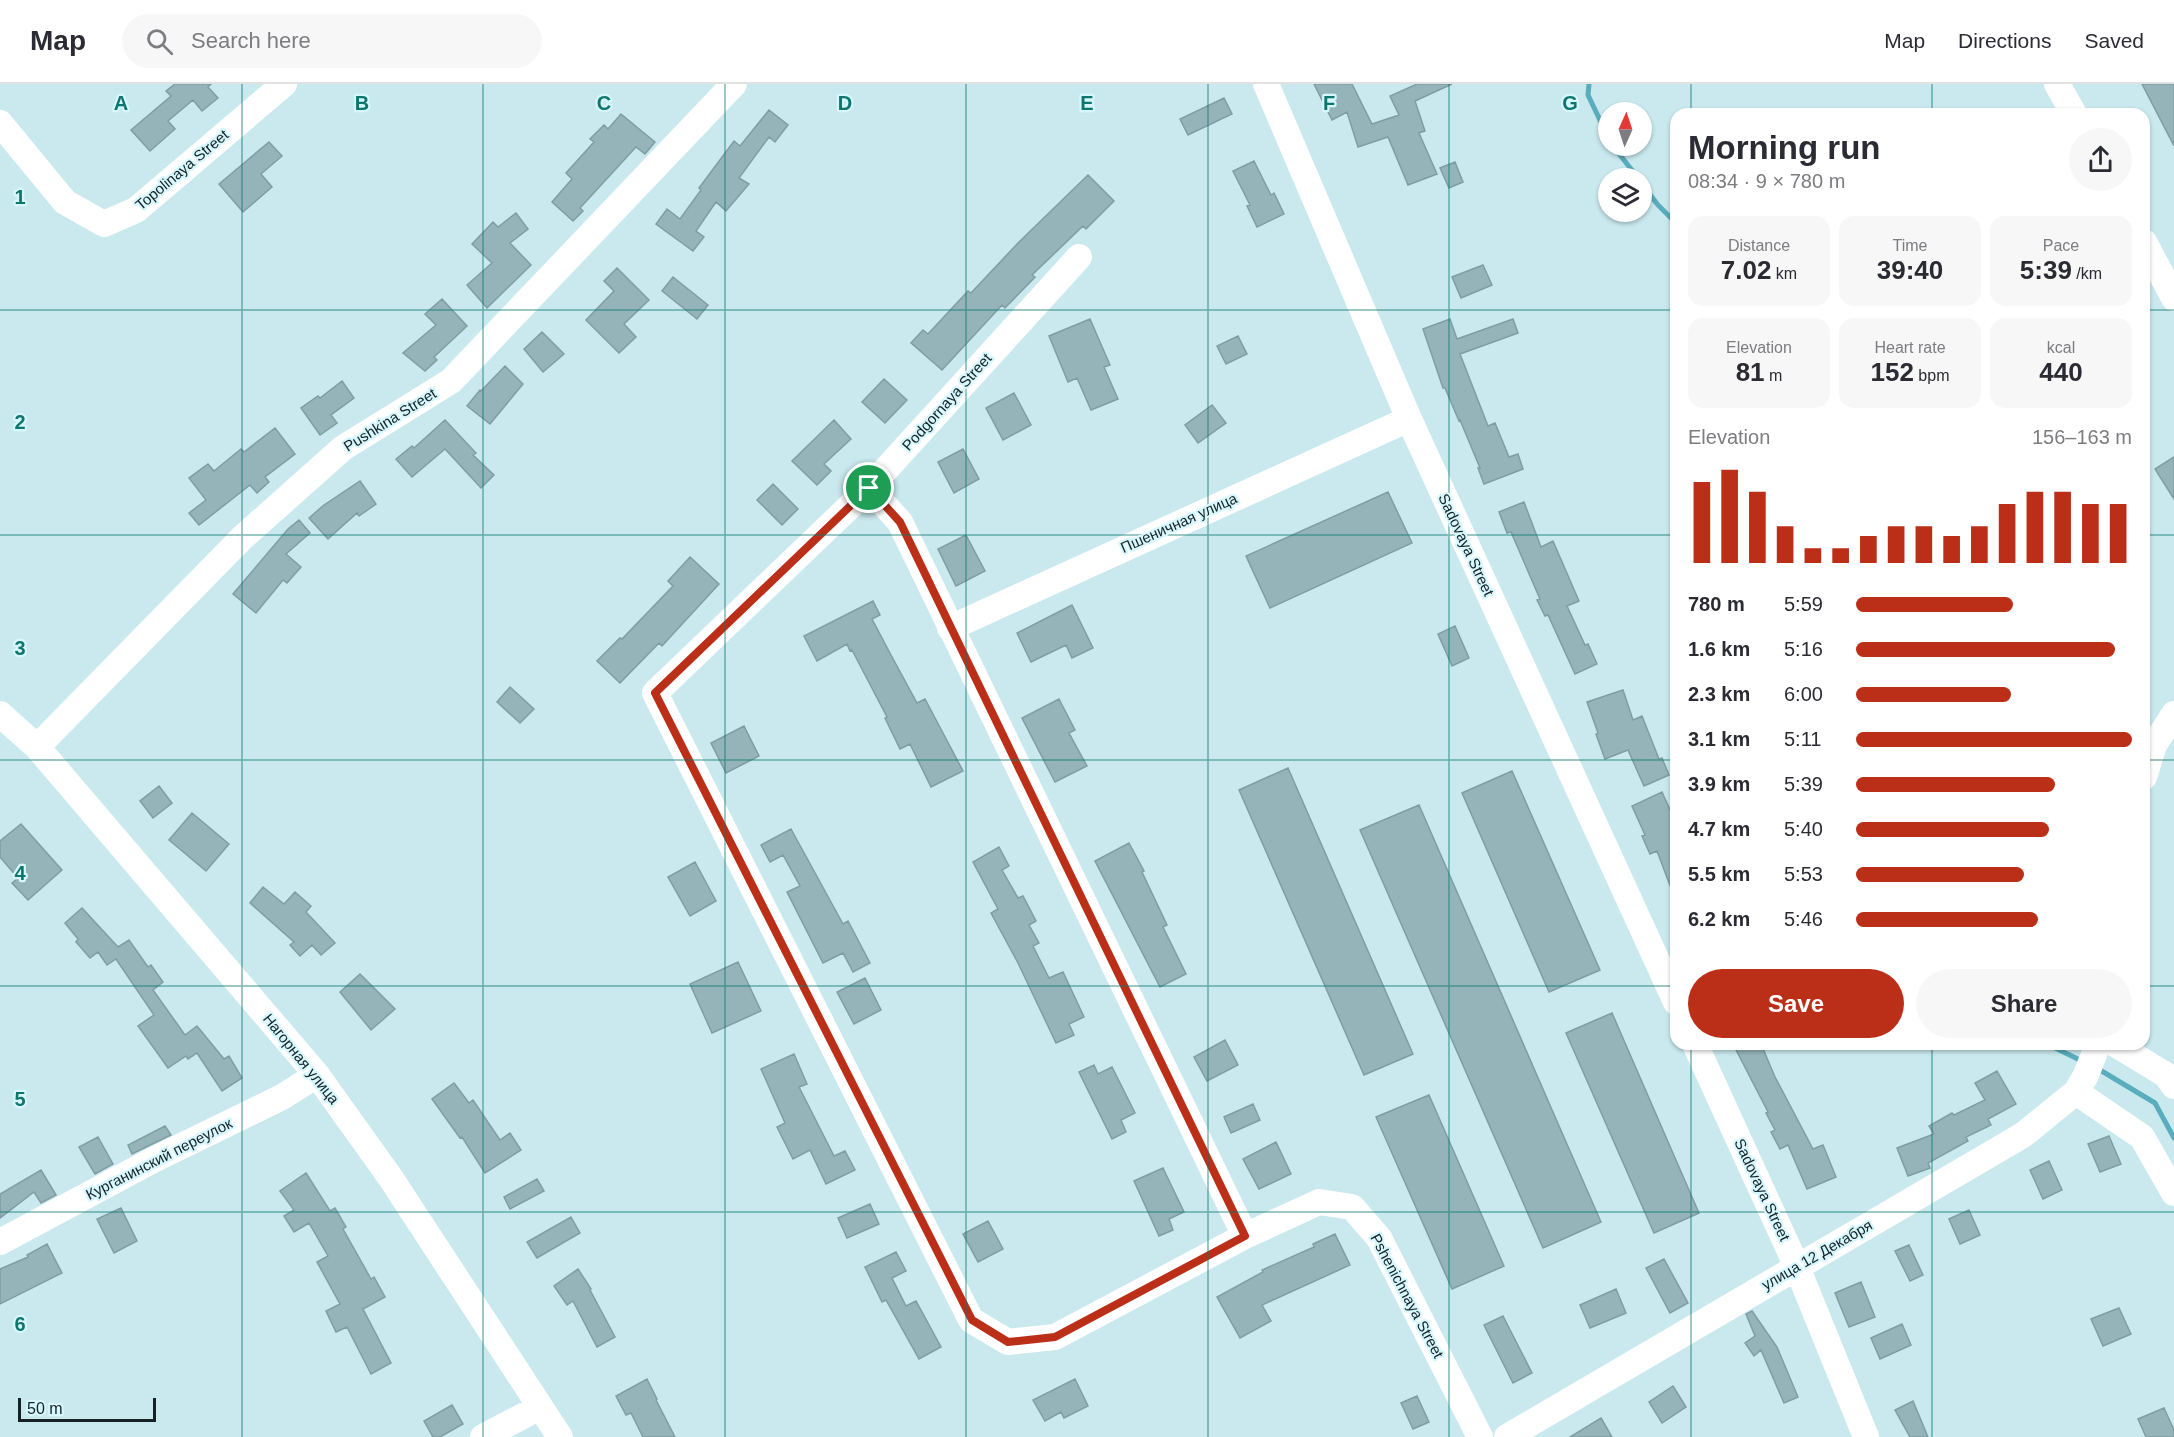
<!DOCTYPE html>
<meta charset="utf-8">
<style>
body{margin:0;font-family:Helvetica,sans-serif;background:#f7f7f7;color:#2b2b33;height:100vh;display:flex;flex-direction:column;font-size:22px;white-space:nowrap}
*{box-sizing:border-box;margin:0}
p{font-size:20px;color:#7c7c81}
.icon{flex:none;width:33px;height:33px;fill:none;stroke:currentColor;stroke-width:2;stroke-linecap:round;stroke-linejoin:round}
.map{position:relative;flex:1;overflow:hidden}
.side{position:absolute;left:1670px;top:24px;width:480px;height:942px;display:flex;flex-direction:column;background:#fff;border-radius:18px;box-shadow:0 2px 4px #0004}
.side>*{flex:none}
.needle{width:39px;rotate:3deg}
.controls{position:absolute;left:1598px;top:18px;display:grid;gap:12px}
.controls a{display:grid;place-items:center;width:54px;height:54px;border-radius:50%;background:#fff;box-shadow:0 2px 4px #0004;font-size:30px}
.scale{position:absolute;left:18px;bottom:15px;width:138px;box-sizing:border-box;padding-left:6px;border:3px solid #162124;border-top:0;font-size:16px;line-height:21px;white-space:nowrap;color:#162124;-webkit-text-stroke:4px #d6f7fd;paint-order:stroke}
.pin{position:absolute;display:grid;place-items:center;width:51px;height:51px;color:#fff;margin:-26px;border:3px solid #fff;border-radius:50%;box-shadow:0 2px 6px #0007}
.round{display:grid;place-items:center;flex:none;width:63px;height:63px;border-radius:32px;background:#f7f7f7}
.headline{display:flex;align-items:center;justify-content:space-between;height:102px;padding:0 18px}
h1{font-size:33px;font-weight:600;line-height:45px}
.figures{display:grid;grid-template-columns:repeat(3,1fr);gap:9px;height:102px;padding:6px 18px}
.figures div{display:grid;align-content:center;border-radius:15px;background:#f7f7f7;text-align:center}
.figures b{font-size:26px;font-weight:600}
.figures small{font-size:16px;font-weight:400}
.figures p{font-size:16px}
.chart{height:168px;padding:12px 18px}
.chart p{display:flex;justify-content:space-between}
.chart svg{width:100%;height:108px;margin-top:6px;stroke:#bb2f19;stroke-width:6}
.primary-button{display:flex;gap:12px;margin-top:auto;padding:12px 18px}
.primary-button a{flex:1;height:69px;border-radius:36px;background:#bb2f19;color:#fff;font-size:24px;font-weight:600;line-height:69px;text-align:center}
.primary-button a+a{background:#f7f7f7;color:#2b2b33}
ul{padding:0 18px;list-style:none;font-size:20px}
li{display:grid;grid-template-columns:96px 72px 1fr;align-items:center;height:45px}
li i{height:15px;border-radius:8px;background:#bb2f19}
header{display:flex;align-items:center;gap:36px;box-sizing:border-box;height:84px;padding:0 30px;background:#fff;border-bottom:2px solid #e1e1e2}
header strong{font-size:28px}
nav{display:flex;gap:33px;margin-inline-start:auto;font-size:21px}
.search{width:420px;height:54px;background:#f7f7f7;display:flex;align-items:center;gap:15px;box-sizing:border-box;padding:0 21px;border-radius:33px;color:#7c7c81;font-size:22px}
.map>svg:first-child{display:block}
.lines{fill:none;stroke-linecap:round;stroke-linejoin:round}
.stream{stroke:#59adbc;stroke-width:5}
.building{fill:#95b4b9;stroke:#7f9da3;stroke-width:1.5}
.minor{stroke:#fff;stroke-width:26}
.route-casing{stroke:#fff;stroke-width:12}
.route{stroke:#bb2f19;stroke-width:8}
.grid{fill:none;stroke:#0f766e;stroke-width:1.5;stroke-opacity:0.55}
.labels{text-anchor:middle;stroke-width:4.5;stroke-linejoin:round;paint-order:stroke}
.street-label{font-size:15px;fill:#162124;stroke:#d6f7fd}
.grid-label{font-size:20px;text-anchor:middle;font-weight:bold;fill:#0f766e;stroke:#d6f7fd;stroke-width:4.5;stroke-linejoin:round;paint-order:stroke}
</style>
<header>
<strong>Map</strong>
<div class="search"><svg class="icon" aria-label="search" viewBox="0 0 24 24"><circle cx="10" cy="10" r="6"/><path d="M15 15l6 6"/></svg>Search here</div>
<nav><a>Map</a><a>Directions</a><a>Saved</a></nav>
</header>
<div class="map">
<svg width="2174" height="1353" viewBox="0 0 2174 1353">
<rect width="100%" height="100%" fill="#c9e9ef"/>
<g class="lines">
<!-- stream -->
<path class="stream" d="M1589,0L1588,11L1608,53
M1613,62L1638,94
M1641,99L1658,121L1676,139
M2047,960L2084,978
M2095,983L2155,1019L2174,1054"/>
</g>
<!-- building -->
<path class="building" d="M175,0H211L208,3L218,14L202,27L193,16L168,37L175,45L150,67L131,46L171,12L166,7Z
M1314,0H1352L1372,40L1399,31L1390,12L1417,0H1452L1415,17L1425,47L1419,49L1437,90L1408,101L1388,53L1358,63L1347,28L1332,36Z
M2142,0H2174V62Z
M1224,14L1232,30L1188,51L1180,35Z
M769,26L788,41L775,58L769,53L739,94L749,100L726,127L716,118L696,147L704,153L693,167L656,140L667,125L680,135L701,106L699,104L734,57L740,62Z
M621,30L655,58L645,70L636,63L580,124L583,127L573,137L552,118L572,95L566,89L594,58L590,55L604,41L608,45Z
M269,58L282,72L261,90L272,103L243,128L219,100Z
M1254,77L1271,111L1274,109L1284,130L1257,143L1247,122L1250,121L1233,87Z
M1455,78L1463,98L1449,104L1440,84Z
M1088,91L1114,117L1086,145L1083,142L1032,191L1035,193L1005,224L1002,221L942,286L911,259L923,246L928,250L968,207L971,209L1018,159Z
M516,129L528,145L510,159L531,181L487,224L467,201L492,179L472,160L493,138L498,143Z
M1483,181L1492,201L1461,214L1452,193Z
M617,184L649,216L624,240L636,253L619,269L586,236L614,207L604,197Z
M673,193L708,221L697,235L662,207Z
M442,215L467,242L434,273L437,276L425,287L403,269L436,241L425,230Z
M1090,235L1110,281L1104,283L1118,315L1091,326L1077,294L1068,298L1049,252Z
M1450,235L1457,255L1513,235L1518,249L1460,270L1488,342L1495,339L1509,373L1518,370L1523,385L1484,400L1478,384H1480L1460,336L1459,337L1445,304H1443L1423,245Z
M542,248L564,270L543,288L524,265Z
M1238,252L1247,270L1226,280L1217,262Z
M505,282L523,300L490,340L467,322L480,306L481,307Z
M884,295L907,316L885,339L862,318Z
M342,297L354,314L331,331L337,339L320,351L301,324L318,312L320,314Z
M1014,309L1031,341L1003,356L986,324Z
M1212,321L1226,339L1198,359L1185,341Z
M445,336L476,369L473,371L494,391L481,404L445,365L412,393L396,375L412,362L414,364Z
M834,336L851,355L824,380L831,387L817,401L792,377Z
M275,344L295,370L265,393L269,398L257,409L250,401L199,441L189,429L206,416L189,394L208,380L214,387L241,365L244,368Z
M963,365L979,395L954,409L938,378Z
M2174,373V415L2155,385Z
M360,397L376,420L359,432L357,429L328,455L309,434L324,421Z
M773,400L798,425L782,441L757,416Z
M1388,408L1412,459L1270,524L1246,472Z
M1524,418L1541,463L1553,457L1579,517L1567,522L1585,561L1588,560L1597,580L1575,590L1548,531L1545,532L1537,516L1540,515L1511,448L1507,449L1499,428Z
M299,436L310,449L286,470L301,483L287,499L283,496L256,529L233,510L288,445Z
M966,451L985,487L956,502L938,465Z
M690,473L719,500L662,562L659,559L620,599L597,577L620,554L622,555L673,502L668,497Z
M873,517L880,531L872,535L891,571L917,619L925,615L963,687L931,703L910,660L900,665L885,634L887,633L852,566L850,567L847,560L817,577L804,552Z
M1072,521L1093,564L1072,574L1066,561L1031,578L1017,549Z
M1455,542L1469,574L1452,582L1438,550Z
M510,603L534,625L520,639L497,618Z
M1623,606L1633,636L1642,632L1659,675L1662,674L1669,691L1644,702L1628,666L1605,675L1596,650L1598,649L1587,618Z
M1059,615L1075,646L1069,649L1087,682L1055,698L1022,634Z
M744,642L759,672L726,689L711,659Z
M1288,684L1413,970L1364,991L1239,706Z
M1512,687L1600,886L1549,908L1462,709Z
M159,702L172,719L153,734L140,717Z
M1662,708L1676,739L1674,812L1657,767L1650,770L1642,752L1645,751L1632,722Z
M1419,721L1601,1138L1543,1164L1360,746Z
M192,729L229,760L206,787L169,756Z
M21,740L62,786L28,816L12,799L18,794L0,773V757Z
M791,745L843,840L848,837L870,879L853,888L843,869L823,879L787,808L800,802L783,771L770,778L761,761Z
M1129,759L1144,787L1142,788L1167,841L1163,843L1186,890L1160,903L1095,777Z
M999,763L1009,782L1002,786L1018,814L1023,812L1036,837L1029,841L1039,859L1033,862L1049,894L1063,888L1084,933L1069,940L1074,951L1056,959L1018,879L991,829L998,825L973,778Z
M695,778L716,817L690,832L668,793Z
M263,803L284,820L295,808L311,822L306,828L335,859L321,871L312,861L300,872L290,861L294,858L250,819Z
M82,824L118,863L129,856L148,883L151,881L163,898L153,906L185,951L197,942L224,975L229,972L242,994L222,1007L197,969L188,975L186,972L168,984L138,942L154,931L116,875L107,881L98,868L90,874L76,858L78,855L65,839Z
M738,878L761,927L712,949L690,900Z
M360,890L395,925L371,946L340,908Z
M865,894L881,926L854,940L837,908Z
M1612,929L1699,1129L1654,1149L1566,949Z
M1225,956L1238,981L1207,997L1194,973Z
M1733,960H1761L1775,993L1813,1065L1823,1061L1836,1093L1807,1105L1788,1061L1780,1065L1771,1048L1775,1046L1766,1029L1768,1028Z
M794,970L807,1000L799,1003L834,1072L845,1067L855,1086L826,1100L810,1066L793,1075L777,1043L785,1039L761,985Z
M1094,981L1098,990L1112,983L1135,1029L1121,1036L1126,1048L1112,1055L1079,988Z
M1997,987L2016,1020L1988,1035L1991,1041L1966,1053L1968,1057L1928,1079L1930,1084L1908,1092L1897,1064L1934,1050L1929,1042L1952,1029L1954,1031L1985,1016L1975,999Z
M454,999L469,1019L473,1016L500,1056L510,1049L521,1066L485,1089L462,1053L460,1054L432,1015Z
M1429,1011L1504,1182L1452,1205L1376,1033Z
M1253,1020L1260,1036L1231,1049L1224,1033Z
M165,1042L171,1051L132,1070L128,1061Z
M2109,1052L2121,1080L2100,1088L2088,1060Z
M98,1053L113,1080L95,1090L79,1063Z
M1276,1058L1291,1090L1259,1105L1243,1075Z
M2049,1077L2062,1106L2043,1115L2030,1086Z
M1163,1084L1184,1128L1169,1135L1173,1146L1159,1152L1134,1097Z
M41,1086L56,1111L41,1119L34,1108L0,1134V1110Z
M306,1089L330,1127L335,1124L346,1143L343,1145L371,1195L374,1193L385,1213L363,1225L391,1279L371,1290L347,1243L336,1248L326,1227L340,1220L317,1178L328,1172L309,1139L294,1148L284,1132L294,1126L280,1107Z
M537,1095L544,1107L510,1125L504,1113Z
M870,1120L879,1140L847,1154L838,1134Z
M121,1124L137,1157L114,1169L97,1135Z
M1969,1126L1980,1151L1960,1160L1949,1135Z
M571,1133L580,1149L537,1174L527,1158Z
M988,1137L1003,1165L978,1178L963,1150Z
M1335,1150L1350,1181L1262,1221L1271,1237L1240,1254L1217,1213L1263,1188L1262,1186L1314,1163L1313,1160Z
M47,1160L62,1189L0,1220V1185L28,1173L27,1171Z
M1909,1161L1923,1191L1910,1197L1895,1167Z
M896,1168L906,1187L892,1194L906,1222L916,1217L941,1263L919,1275L886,1216L882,1218L865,1183Z
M1664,1175L1688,1219L1670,1229L1646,1184Z
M578,1185L591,1205L590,1206L615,1253L597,1263L573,1217L567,1221L554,1202Z
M1861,1198L1875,1233L1849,1243L1835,1209Z
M1616,1205L1626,1229L1590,1244L1580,1221Z
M2119,1224L2131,1250L2103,1262L2091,1235Z
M1752,1227L1777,1263L1798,1313L1784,1319L1761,1266L1754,1272L1745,1259L1755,1252L1746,1230Z
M1503,1232L1532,1289L1513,1299L1484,1241Z
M1902,1240L1911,1261L1880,1275L1871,1254Z
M647,1295L657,1315L656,1316L675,1353H643L631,1329L626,1331L616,1312Z
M1075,1295L1088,1322L1064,1334L1061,1328L1045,1337L1033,1316Z
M1673,1302L1686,1323L1662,1339L1649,1318Z
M1417,1312L1429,1338L1413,1345L1401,1319Z
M1913,1317L1928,1353H1910L1895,1326Z
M452,1321L463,1340L440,1353H433L424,1337Z
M2164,1324L2174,1346V1353H2146L2138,1335Z
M1601,1334L1612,1353H1570Z"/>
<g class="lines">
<!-- minor -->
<path class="minor" d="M1266,0L1409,335L1676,918
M2057,0L2074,30
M0,39L65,118L104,140L136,126L284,0
M2144,158L2174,214
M1079,173L869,404L655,609L971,1236L1008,1258L1055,1253L1245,1152
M869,404L900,438L1245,1152L1319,1118L1352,1123L1379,1154L1480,1353
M950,544L1409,335
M0,630L37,663L317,991L390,1093L560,1353
M37,663L242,454L343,364L451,297L734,0
M2144,693L2154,661L2174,630
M1695,960L1797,1183L1866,1353
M2115,960L2166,991L2174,1002
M2076,1008L2142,1053L2174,1109
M0,1158L155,1075L282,1013L317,991
M483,1353L540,1323
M1507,1353L2023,1051L2076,1008L2086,991L2098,960"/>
</g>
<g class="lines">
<!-- route casing -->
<g class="route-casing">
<path id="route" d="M869,404L900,438L1245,1152L1055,1253L1008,1258L972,1236L655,609Z"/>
</g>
<!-- route -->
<use href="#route" class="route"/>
</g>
<!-- grid -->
<path class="grid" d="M242,0V1353M483,0V1353M725,0V1353M966,0V1353M1208,0V1353M1449,0V1353M1691,0V30M1932,0V30M0,226H1676M2144,226H2174M0,451H1676M2144,451H2174M0,676H1676M2144,676H2174M0,902H1676M2144,902H2174M1691,960V1353M1932,960V1353M0,1128H2174"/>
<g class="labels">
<!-- street labels -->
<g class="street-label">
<text transform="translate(182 86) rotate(-40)" y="5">Topolinaya Street</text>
<text transform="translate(947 318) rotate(-48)" y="5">Podgornaya Street</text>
<text transform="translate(390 336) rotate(-32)" y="5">Pushkina Street</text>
<text transform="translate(1179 439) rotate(-24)" y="5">Пшеничная улица</text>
<text transform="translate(1466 461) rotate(65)" y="5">Sadovaya Street</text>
<text transform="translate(301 975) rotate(51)" y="5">Нагорная улица</text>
<text transform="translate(159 1075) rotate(-27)" y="5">Курганинский переулок</text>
<text transform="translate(1762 1106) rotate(65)" y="5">Sadovaya Street</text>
<text transform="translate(1817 1171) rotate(-30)" y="5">улица 12 Декабря</text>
<text transform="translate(1407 1212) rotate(62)" y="5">Pshenichnaya Street</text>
</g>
</g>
<g class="grid-label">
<text x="121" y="26">A</text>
<text x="362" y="26">B</text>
<text x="604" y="26">C</text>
<text x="845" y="26">D</text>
<text x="1087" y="26">E</text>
<text x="1329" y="26">F</text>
<text x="1570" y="26">G</text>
<text x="20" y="120">1</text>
<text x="20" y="345">2</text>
<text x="20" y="571">3</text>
<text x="20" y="796">4</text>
<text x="20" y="1022">5</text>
<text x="20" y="1247">6</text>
</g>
</svg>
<div class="controls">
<a><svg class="needle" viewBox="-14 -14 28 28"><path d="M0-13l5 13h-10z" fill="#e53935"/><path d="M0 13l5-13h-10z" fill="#7c7c81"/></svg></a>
<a><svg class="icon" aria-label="layers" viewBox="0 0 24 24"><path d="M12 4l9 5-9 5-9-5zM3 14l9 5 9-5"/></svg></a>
</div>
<div class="scale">50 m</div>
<div class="pin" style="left:869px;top:404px;background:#1e9e55"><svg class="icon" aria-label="arrive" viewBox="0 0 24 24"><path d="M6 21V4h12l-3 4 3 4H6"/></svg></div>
<section class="side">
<div class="headline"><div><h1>Morning run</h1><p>08:34 · 9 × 780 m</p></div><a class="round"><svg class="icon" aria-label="share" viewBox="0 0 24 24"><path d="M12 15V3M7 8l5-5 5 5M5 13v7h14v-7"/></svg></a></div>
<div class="figures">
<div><p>Distance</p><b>7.02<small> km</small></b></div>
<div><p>Time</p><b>39:40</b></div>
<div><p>Pace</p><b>5:39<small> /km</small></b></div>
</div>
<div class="figures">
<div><p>Elevation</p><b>81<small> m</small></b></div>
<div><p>Heart rate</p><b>152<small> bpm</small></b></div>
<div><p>kcal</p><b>440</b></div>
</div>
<div class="chart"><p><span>Elevation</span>156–163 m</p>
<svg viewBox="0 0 160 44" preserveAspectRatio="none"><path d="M5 44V11M15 44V6M25 44V15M35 44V29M45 44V38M55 44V38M65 44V33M75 44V29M85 44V29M95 44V33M105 44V29M115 44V20M125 44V15M135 44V15M145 44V20M155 44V20"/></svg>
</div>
<ul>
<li><b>780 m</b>5:59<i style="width:57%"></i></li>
<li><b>1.6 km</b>5:16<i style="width:94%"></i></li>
<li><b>2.3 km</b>6:00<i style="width:56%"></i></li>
<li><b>3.1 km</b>5:11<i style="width:100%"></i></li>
<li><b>3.9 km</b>5:39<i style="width:72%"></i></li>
<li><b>4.7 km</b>5:40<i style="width:70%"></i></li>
<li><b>5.5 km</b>5:53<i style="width:61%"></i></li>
<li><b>6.2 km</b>5:46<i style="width:66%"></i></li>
</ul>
<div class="primary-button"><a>Save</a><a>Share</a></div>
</section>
</div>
